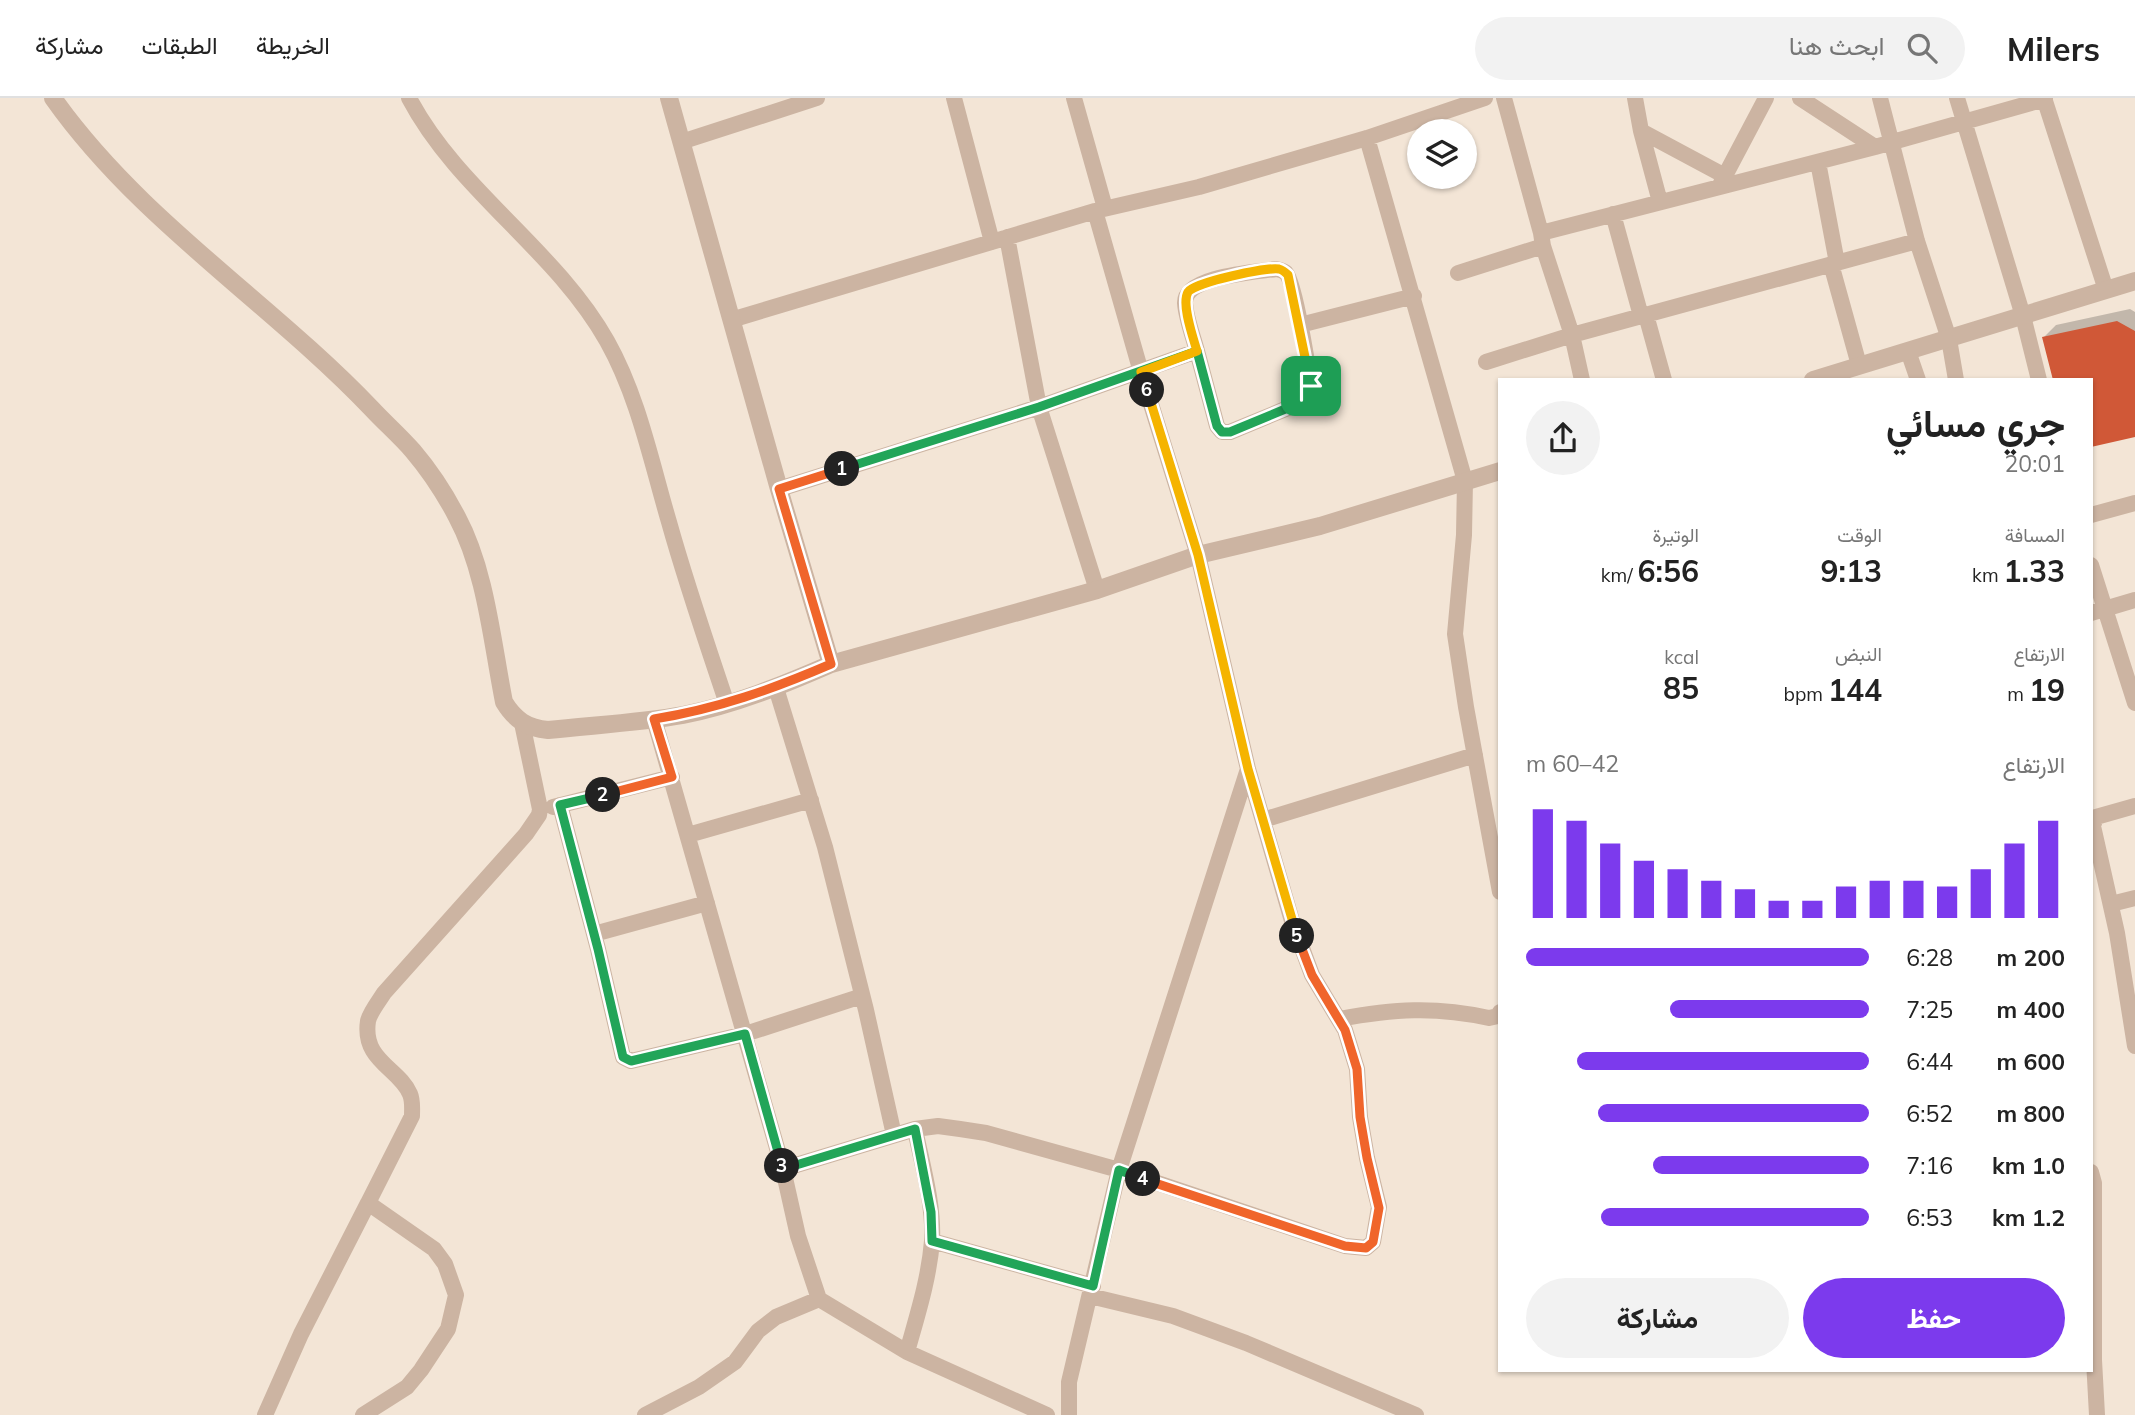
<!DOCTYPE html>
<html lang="ar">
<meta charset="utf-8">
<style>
body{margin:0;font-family:Mulish,Vazirmatn,sans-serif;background:#f2f2f2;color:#222;direction:rtl;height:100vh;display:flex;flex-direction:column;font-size:26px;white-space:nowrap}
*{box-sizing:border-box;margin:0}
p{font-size:23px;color:#767676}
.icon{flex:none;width:38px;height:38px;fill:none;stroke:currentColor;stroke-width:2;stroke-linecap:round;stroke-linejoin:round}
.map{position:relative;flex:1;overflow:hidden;direction:ltr}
.drawer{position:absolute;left:1498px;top:280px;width:595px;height:994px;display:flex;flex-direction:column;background:#fff;border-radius:0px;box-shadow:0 2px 5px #0004;direction:rtl}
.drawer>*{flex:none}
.controls{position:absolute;left:1407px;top:21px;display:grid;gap:14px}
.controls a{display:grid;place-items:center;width:70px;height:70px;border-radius:50%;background:#fff;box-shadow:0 2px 5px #0004;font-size:35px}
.pin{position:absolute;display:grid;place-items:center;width:60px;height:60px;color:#fff;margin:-30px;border-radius:14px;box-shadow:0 4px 10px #0006}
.km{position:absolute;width:35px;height:35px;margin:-18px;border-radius:50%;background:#222;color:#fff;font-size:19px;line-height:35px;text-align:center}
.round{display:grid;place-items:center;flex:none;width:74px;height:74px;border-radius:37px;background:#f2f2f2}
.headline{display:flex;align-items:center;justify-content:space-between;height:119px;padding:0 28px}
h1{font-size:38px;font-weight:700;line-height:52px}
.metrics{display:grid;grid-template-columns:repeat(3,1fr);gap:10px;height:119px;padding:7px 28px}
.metrics div{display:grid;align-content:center}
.metrics b{font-size:30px;font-weight:700}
.metrics small{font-size:19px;font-weight:400}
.metrics p{font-size:19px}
.chart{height:196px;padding:14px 28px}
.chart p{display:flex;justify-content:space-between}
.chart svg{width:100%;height:126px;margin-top:7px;stroke:#7c3aed;stroke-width:6}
.cta{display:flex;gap:14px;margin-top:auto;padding:14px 28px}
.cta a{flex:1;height:80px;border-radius:42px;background:#7c3aed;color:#fff;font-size:28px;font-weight:700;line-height:80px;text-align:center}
.cta a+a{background:#f2f2f2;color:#222}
ul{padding:0 28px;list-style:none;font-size:23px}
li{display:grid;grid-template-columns:112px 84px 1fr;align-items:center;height:52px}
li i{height:18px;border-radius:9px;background:#7c3aed}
header{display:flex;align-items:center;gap:42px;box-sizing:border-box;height:98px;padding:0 35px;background:#fff;border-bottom:2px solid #e0e0e0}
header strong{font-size:33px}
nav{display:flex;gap:38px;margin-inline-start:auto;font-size:24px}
.search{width:490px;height:63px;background:#f2f2f2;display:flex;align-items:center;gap:18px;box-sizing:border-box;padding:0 24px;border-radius:38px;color:#767676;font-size:26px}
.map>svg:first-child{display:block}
.shadow{fill:#0003}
.building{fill:#d05837}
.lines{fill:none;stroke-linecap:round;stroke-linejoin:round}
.minor{stroke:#ccb4a2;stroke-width:16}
.tertiary{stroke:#ccb4a2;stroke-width:18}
.split-1-casing{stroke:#fff;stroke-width:14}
.split-2-casing{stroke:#fff;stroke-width:14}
.split-3-casing{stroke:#fff;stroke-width:14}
.split-4-casing{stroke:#fff;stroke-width:14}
.split-5-casing{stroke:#fff;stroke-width:14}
.split-6-casing{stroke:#fff;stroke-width:14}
.split-7-casing{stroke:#fff;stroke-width:14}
.split-1{stroke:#22a559;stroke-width:9}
.split-2{stroke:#f0652b;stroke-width:9}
.split-3{stroke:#22a559;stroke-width:9}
.split-4{stroke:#22a559;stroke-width:9}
.split-5{stroke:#f0652b;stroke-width:9}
.split-6{stroke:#f5b400;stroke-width:9}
.split-7{stroke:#f5b400;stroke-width:9}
</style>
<header>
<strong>Milers</strong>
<div class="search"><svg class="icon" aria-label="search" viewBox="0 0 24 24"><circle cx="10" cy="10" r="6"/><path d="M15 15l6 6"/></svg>ابحث هنا</div>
<nav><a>الخريطة</a><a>الطبقات</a><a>مشاركة</a></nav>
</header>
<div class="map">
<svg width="2135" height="1317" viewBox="0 0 2135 1317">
<rect width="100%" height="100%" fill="#f3e5d6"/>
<!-- shadow -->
<path class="shadow" d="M2130,211L2135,214V337L2091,282L2044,239L2056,227Z"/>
<!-- building -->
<path class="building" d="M2117,223L2135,233V339L2091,349V282H2053L2042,239Z"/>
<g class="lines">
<!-- minor -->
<path class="minor" d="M409,0C458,93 555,151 607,243C638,298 651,363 669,424C686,485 707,546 727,606
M954,0L992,144
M1074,0L1105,110
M1504,0L1541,135L1543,148L1572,237L1582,282
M1635,0L1641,33L1660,104
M1800,0L1875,49
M1880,0L1917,143L1949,241L1956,282
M1957,0L2023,218L2039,282
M2044,0L2106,192
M1641,33L1725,78
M1367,40L1465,383L1464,437L1455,536L1466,609L1500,794
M681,44L817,0
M1818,64L1837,165
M1719,89L1766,0
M1613,116L1641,218
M1541,135L1875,49L2045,1
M1007,139L1039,309L1097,492
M1831,166L1859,267
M1458,175L1543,148
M1646,217L1664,282
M731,222L1095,113L1199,89L1367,40L1485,0
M1300,227L1414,198
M1908,253L1918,282
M1486,264L1572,237L1917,143
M779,391L1039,309L1197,253L1217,328L1222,334H1230L1307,302L1311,295C1310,278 1295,185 1286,175C1283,172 1280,172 1276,171C1256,174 1184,178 1185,205C1186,220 1193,238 1197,253
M2091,417L2135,405
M2091,467L2135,605
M2091,515L2135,502
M776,590L825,749L866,912L894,1037
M654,621L783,1071L915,1031L938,1028L960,1031L986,1035L1119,1072L1345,1148L1366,1150L1373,1144L1379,1109L1367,1060L1360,1019L1357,971L1345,932L1312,877L1292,823L1248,671L1198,457L1141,274L1095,113
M560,707L598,851L623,959L631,963L745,936L862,898
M2135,708L2096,719L2093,728L2117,835L2135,948
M553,709L672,679
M1263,722L1475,657
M688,737L811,702
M2111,806L2135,800
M594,836L707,805
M1339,921C1393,911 1435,908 1489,920L1498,918L1500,914
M783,1071L798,1138L819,1201L907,1254L1047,1317
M2091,1074L2094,1085V1262L2097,1317
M932,1143L1093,1188
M1090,1198L1173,1218L1246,1245L1416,1317
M907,1254C917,1218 929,1181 932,1143C934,1106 922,1067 915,1031
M265,1317L301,1236L368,1105
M363,1317L407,1289L421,1272L448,1231L456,1197L445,1166L434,1151L368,1105L412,1018C412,1010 413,1003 410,996C399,970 362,963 368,923C370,914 379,903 384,895L526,736L539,717L540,711L522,625
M645,1317L699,1289L735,1264L758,1233L776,1219L819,1201
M1069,1317V1284L1119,1072L1248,671"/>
<!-- tertiary -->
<path class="tertiary" d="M53,0C139,122 270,204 372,311C385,325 400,338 413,353C430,373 445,396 457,419C486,473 492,544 504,604C515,622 527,630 548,632C593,627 638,625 683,617C734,607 783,587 831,566
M669,0L779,391L831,566L1097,492L1198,457L1320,428L1500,373
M1813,282L2135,183"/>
</g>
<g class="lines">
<!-- split-1 casing -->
<g class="split-1-casing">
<path id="split-1" d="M842,371L1039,309L1197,253L1217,328L1222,334H1230L1307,302L1311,295V288"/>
</g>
<!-- split-2 casing -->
<g class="split-2-casing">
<path id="split-2" d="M603,697L672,679L654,621C717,611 773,591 831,566L779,391L842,371"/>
</g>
<!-- split-3 casing -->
<g class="split-3-casing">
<path id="split-3" d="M603,697L560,707L598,851L623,959L631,963L745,936L782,1068"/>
</g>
<!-- split-4 casing -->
<g class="split-4-casing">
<path id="split-4" d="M782,1068L783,1071L915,1031L931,1114L932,1143L1093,1188L1119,1072L1143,1081"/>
</g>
<!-- split-5 casing -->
<g class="split-5-casing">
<path id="split-5" d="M1143,1081L1345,1148L1366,1150L1373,1144L1379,1110L1367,1060L1360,1019L1357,971L1345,932L1312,877L1297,838"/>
</g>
<!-- split-6 casing -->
<g class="split-6-casing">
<path id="split-6" d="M1147,292L1198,457L1248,671L1297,838"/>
</g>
<!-- split-7 casing -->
<g class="split-7-casing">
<path id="split-7" d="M1147,292L1141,274L1197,253C1193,239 1181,206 1188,194C1195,184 1267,169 1279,171C1283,172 1285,174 1288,177L1311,288"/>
</g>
<!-- split-1 -->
<use href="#split-1" class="split-1"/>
<!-- split-2 -->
<use href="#split-2" class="split-2"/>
<!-- split-3 -->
<use href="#split-3" class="split-3"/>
<!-- split-4 -->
<use href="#split-4" class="split-4"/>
<!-- split-5 -->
<use href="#split-5" class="split-5"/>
<!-- split-6 -->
<use href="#split-6" class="split-6"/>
<!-- split-7 -->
<use href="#split-7" class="split-7"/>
</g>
</svg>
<div class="controls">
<a><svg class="icon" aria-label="layers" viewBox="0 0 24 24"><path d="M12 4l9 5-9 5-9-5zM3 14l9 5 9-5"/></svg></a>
</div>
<div class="pin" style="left:1311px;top:288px;background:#1e9e55"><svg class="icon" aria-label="arrive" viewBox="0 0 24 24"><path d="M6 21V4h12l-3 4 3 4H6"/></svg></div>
<b class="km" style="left:842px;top:371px">1</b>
<b class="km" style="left:603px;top:697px">2</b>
<b class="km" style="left:782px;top:1068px">3</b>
<b class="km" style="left:1143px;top:1081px">4</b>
<b class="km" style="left:1297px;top:838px">5</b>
<b class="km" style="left:1147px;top:292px">6</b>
<section class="drawer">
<div class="headline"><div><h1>جري مسائي</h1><p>20:01</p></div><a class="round"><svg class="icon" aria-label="share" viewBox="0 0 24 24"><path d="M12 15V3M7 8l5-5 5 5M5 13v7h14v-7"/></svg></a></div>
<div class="metrics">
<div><p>المسافة</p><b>1.33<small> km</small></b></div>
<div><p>الوقت</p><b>9:13</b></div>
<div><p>الوتيرة</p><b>6:56<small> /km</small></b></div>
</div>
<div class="metrics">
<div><p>الارتفاع</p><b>19<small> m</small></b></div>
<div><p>النبض</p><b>144<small> bpm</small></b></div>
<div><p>kcal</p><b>85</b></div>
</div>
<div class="chart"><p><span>الارتفاع</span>42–60 m</p>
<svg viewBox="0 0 160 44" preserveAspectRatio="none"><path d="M5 44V6M15 44V10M25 44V18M35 44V24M45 44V27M55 44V31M65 44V34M75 44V38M85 44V38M95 44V33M105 44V31M115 44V31M125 44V33M135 44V27M145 44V18M155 44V10"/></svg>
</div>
<ul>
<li><b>200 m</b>6:28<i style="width:100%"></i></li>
<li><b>400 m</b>7:25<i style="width:58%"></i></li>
<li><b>600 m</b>6:44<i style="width:85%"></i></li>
<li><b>800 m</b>6:52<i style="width:79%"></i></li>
<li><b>1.0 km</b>7:16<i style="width:63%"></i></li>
<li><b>1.2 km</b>6:53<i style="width:78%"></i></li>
</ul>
<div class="cta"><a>حفظ</a><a>مشاركة</a></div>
</section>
</div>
